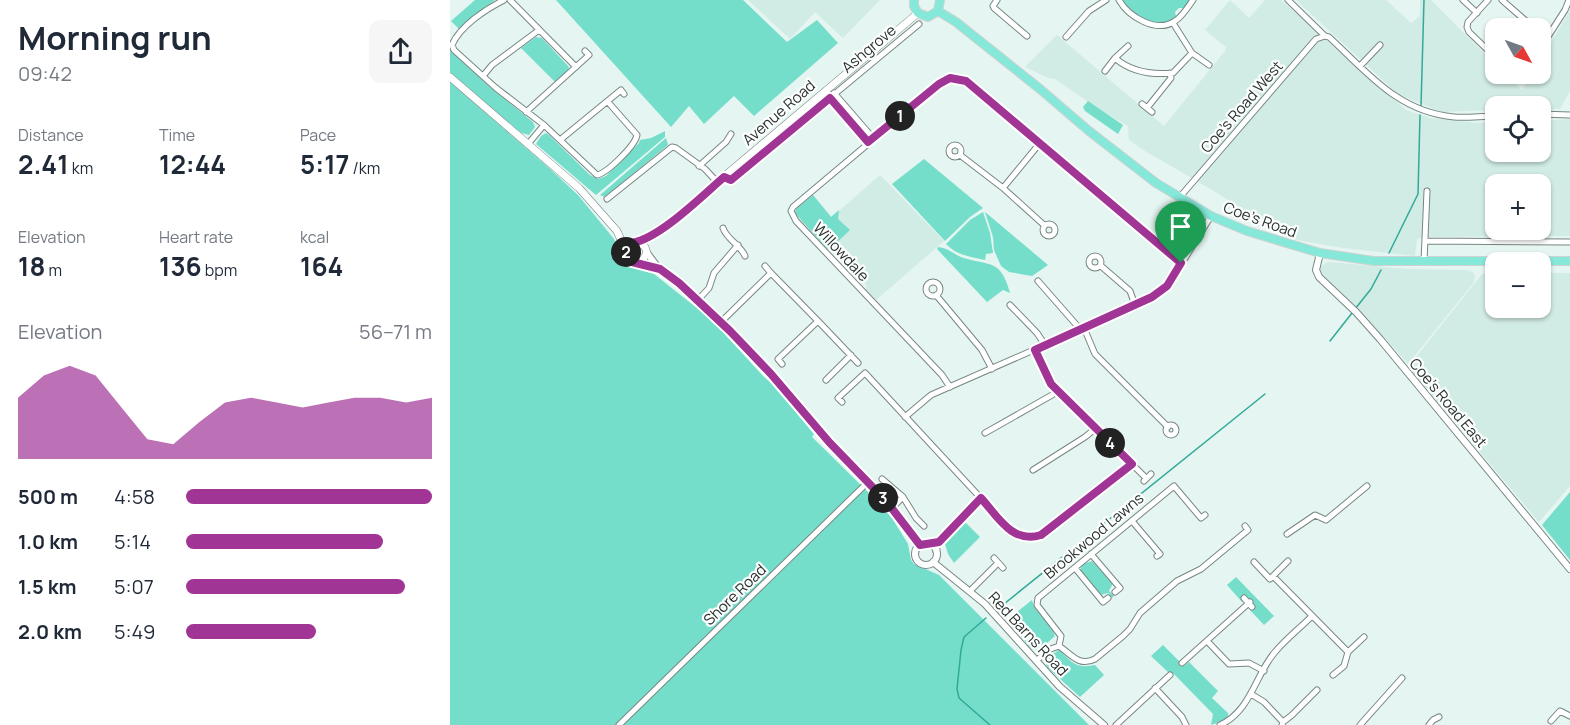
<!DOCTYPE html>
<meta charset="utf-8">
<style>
body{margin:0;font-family:Manrope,sans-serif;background:#f6f6f7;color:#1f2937;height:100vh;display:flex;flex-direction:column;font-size:22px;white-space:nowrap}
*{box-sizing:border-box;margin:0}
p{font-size:20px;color:#747a83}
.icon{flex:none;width:33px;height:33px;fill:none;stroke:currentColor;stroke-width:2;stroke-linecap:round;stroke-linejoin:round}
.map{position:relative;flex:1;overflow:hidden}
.drawer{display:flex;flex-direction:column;background:#fff;width:450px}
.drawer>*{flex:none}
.needle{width:39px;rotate:130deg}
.buttons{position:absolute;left:1035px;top:18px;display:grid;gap:12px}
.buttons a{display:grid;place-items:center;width:66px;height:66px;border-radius:12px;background:#fff;box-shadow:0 2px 4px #0004;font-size:30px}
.pin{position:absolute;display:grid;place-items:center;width:51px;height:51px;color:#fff;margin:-62px -26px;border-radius:50% 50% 50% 0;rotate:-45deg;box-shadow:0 0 6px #0007}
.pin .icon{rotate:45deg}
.km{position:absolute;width:30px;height:30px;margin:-15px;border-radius:50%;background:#222;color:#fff;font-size:16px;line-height:30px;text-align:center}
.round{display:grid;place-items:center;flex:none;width:63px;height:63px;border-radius:12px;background:#f6f6f7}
.headline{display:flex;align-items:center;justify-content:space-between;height:102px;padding:0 18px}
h1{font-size:33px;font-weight:700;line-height:45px}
.stats{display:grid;grid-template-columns:repeat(3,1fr);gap:9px;height:102px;padding:6px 18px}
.stats div{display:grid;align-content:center}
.stats b{font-size:26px;font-weight:700}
.stats small{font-size:16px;font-weight:400}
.stats p{font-size:16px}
.chart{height:168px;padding:12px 18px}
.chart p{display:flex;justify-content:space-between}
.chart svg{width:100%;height:108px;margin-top:6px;fill:#a13596;opacity:.7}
ul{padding:0 18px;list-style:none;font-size:20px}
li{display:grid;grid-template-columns:96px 72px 1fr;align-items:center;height:45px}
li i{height:15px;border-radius:8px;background:#a13596}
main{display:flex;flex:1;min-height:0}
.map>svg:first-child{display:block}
.built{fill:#d1ebe5;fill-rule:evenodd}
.green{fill:#74decb}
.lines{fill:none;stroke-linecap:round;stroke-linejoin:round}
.stream{stroke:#30aa97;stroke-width:1.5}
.minor-casing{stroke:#788784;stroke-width:7}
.tertiary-casing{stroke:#788784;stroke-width:8}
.secondary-casing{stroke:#788784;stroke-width:8}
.primary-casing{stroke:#d0d2d1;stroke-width:10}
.minor{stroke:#fff;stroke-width:5}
.tertiary{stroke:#fff;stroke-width:6}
.secondary{stroke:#fff;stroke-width:7}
.primary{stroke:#85e8d9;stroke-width:8}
.route-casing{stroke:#fff;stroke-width:12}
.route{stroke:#a13596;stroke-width:8}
.labels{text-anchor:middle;stroke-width:4.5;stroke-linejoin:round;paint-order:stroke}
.street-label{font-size:15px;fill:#2a312f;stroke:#fcfffe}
</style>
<main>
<section class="drawer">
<div class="headline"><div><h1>Morning run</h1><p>09:42</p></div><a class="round"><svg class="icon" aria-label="share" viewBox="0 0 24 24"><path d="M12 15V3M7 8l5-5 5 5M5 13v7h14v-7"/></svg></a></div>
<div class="stats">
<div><p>Distance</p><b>2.41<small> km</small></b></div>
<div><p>Time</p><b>12:44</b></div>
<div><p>Pace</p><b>5:17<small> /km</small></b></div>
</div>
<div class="stats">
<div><p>Elevation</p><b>18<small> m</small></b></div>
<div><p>Heart rate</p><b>136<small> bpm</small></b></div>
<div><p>kcal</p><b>164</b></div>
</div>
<div class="chart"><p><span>Elevation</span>56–71 m</p>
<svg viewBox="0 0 160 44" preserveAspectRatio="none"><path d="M0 44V19L10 10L20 6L30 10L40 23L50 36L60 38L70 29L80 21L90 19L100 21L110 23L120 21L130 19L140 19L150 21L160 19V44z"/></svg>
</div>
<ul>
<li><b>500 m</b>4:58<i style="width:100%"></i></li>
<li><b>1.0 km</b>5:14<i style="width:80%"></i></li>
<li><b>1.5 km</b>5:07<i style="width:89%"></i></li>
<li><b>2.0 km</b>5:49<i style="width:53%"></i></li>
</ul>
</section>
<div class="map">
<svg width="1120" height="725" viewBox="0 0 1120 725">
<rect width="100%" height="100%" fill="#e5f5f1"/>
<!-- built -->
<path class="built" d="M298,0H430L393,38L365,12L340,39Z
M780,0L799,18L815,0H831L956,110L980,118L1026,123L1045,122L1046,152H1090L1091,121L1120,119V236L975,237L967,239L965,256L893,248L836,238L764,191L695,151L679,140L678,126L647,108L605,79L598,78L575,67L607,35L714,126L775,51L776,47L755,30ZM1046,184H1090V230H1046Z
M846,0H936L961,23L970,16V0H981L1045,64L1046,74H1055L1072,90L1083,74H1090L1091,60L1120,10V91L1110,109H1091L1090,106H1046L1045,110L991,112L948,94Z
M430,175L494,241L426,300L416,290V284L383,246L381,245L377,249L348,218L346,209L363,195L382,217Z
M880,262L957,269L1016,270L1023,272L1025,276L1024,282L958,364L909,309L873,275L870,270L871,267L875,263Z
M1091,273H1120V486L1089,522L958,367L1032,274H1045L1046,308H1090Z"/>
<!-- green -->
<path class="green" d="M25,0H45L9,29L1,21Z
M106,0H293L337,42L367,20L388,43L304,116L284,96L254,124L239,106L221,127Z
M670,0H741L736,8H729L725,12L726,16L724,19C699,30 687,17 670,0Z
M86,37L92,38L119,67L118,70L105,82L71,48Z
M0,50L41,88L83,122L85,127L79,135L71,133L0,73Z
M0,82L99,168L128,195L164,239L174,263L179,267L204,274L262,320L313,376L326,387L364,434L362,437L417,491L442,518L458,544L461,560L464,564L489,575L639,725H0Z
M638,101L673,125L668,134L635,111L633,107Z
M215,131V137L146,195L86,144L91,136L96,133L99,135L140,175L148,179L156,176L189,143L190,140L201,138Z
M216,138L218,145L155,197L150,195Z
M474,159L533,208L520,217L495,241L442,184Z
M363,195L381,217L389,210L388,219L400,230L383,246L381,245L377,249L345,213L346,209Z
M533,212L540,233L543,253L536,254L535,260C519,256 508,256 496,244L520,220Z
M535,212L598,265L582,276L559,272L551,266L544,250L543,237Z
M488,247C499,248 504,255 514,258C540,266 551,259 560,293L553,290L537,302L487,249Z
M1120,492V560L1092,525Z
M514,521L530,537L504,563L498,554L495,544Z
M642,561L663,583L659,591L664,596L662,598L658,593L650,595L632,573L630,570L633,564Z
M786,577L824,616L814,625L800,610L804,606L797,598L792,602L777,585Z
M582,600C585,614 601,622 605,636L588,651L580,648L558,619Z
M713,645L734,666L739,662L768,691L762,698L778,713V717L773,721L761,725L763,714L724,674L719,673L701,656Z
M609,650C623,662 624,669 645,665L654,675L630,697L598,668L596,664L598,657Z"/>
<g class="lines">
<!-- stream -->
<path class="stream" d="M971,106L974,0
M939,253L968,194L970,115
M905,309L921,289L931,270
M880,341L902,313
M549,608L815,394
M536,618L514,637L511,650L507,689L509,698L540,725"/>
<!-- minor casing -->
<g class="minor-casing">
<path id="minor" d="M54,0C36,9 10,26 2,45L4,50L46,88L94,125L147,175C157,173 185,146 187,135L158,102
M60,0L126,67
M547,0L543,6L544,8L577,36
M669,0C678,16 706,34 725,21C732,17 738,7 743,0
M838,0L875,36
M1013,0L1027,13
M1038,0L1018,22L1017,27L1019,32L1045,57
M1052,0L1084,28
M723,23L742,53L759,65
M616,37L639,11L656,0
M678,46L665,58C681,72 702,75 723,73L742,53
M1090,49L1115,10L1119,0
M910,66L930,45
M655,71L665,58
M1068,74L1072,77
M33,76L42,65L89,30
M375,91L418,142
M384,93L423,138
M692,104L702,112
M697,108L721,78L720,73
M76,112L139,55L135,51
M1090,114L1120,115
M110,140L171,90L174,94
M590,143L553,188L594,225
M78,144L94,125
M499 151a6 6 0 1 1 12 0a6 6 0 1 1-12 0Z
M510,155L553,188
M249,166L276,142L281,134
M274,177L281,180L469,24
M729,198L866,39L875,36L879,37C918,73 948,112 1004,117C1017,118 1032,116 1046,116
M157,199L222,147L226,148L255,169L268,183
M593 230a6 6 0 1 1 12 0a6 6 0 1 1-12 0Z
M273,228C277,240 290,244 295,256
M975,241L1120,242
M639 262a6 6 0 1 1 12 0a6 6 0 1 1-12 0Z
M974,262L977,191
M651,266L680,291L685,305
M321,273L368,321L328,359L332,364
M588,281L630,329
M476 289a7 7 0 1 1 14 0a7 7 0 1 1-14 0Z
M486,295L532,350L542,369
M248,300L259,288L264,273L288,245
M560,305L587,333L595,345
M368,321L408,363
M271,322L321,273L315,266
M634,328L645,354L718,427
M585,349L601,384L696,478
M376,380L401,355
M500,387L492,375L346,221L341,211L343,207L494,80L506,78L516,81L731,263
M392,402L388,398L415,373L564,534C577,539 587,538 598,530L682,464
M455,417L481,395L693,302L711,292L721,281L761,216
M716 430a5 5 0 1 1 10 0a5 5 0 1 1-10 0Z
M535,433L602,395L608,390
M583,470L635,437L646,428
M432,479L453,497L466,518L474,526
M694,481L701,474
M442,508L453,497
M682,521L710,554L707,556
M837,534L865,515L876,520L917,486
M480,544L489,542
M486,551L489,542L531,498
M641,554L670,588L665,592
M544,558L553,568
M804,562L820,579L823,576L898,652
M625,568L653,602L658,598
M823,576L838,561
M520,591L548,563
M794,598L802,607
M757,641L779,664L799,663L814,671
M609,646L611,636L587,605L588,598L724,486L751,518L755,515
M586,661L598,650L609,646C622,655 629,667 645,659L673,636L680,629L690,613L727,581L751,569L798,530L795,526
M732,663L800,602
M883,675L894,666L898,652L914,637
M705,688L732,717L736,725
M801,694L814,702L833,722L832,725
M1101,721L1110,711L1120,716
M833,722L842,715L867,690
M169,725L418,482
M666,725L720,675
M770,725C801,711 805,675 825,652C836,639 850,628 862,616
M910,725L952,678
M979,725L983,720L989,717"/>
</g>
<!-- tertiary casing -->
<g class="tertiary-casing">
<path id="tertiary" d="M197,253L209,269L229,283L256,307L301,352L379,442L437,502L470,545
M870,253L866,270L869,277L906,312L930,339L1120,569
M189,263L209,269
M465 554a11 11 0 1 1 22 0a11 11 0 1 1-22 0Z
M483,562L535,604L610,687L654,725"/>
</g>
<!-- secondary casing -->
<g class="secondary-casing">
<path id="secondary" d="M0,77L129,188L167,231L176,251
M188,242L195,247L197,253L192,261C185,264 179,262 176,254L180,245L207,233L468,13"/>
</g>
<!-- primary casing -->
<g class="primary-casing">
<path id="primary" d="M464,0V6L468,13L478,17L488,11L490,0
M488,11L506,22L590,89L639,131L706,183L761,216L797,231L870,253L924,261H1120"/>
</g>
<!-- minor -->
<use href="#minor" class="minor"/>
<!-- tertiary -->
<use href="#tertiary" class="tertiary"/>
<!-- secondary -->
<use href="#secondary" class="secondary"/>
<!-- primary -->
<use href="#primary" class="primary"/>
</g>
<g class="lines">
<!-- route casing -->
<g class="route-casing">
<path id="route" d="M500,78L516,81L731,263L717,286L702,297L585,350L601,384L682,464L591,535C562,544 548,517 531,498L489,542L470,545L437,502L379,442L321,374L280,331L229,283L210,269L182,262L177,258L176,251L182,243C210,238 251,197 274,177L281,180L380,98L418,142L489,84Z"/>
</g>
<!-- route -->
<use href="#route" class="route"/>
</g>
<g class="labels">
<!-- street labels -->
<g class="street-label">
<text transform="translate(419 49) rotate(-40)" y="5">Ashgrove</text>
<text transform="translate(792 107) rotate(-49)" y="5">Coe's Road West</text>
<text transform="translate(329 113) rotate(-41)" y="5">Avenue Road</text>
<text transform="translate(810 220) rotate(20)" y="5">Coe's Road</text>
<text transform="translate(391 252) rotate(47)" y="5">Willowdale</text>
<text transform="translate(998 403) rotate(50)" y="5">Coe's Road East</text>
<text transform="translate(644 536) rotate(-40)" y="5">Brookwood Lawns</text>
<text transform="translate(285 595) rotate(-44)" y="5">Shore Road</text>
<text transform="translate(578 634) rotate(47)" y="5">Red Barns Road</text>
</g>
</g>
</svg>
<div class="buttons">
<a><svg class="needle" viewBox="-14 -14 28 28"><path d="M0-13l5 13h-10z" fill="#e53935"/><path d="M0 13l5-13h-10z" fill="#747a83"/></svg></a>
<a><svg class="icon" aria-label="locate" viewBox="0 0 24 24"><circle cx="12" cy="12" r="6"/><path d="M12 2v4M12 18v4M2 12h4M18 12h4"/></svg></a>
<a>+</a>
<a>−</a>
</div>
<div class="pin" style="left:731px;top:263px;background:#1e9e55"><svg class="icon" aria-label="arrive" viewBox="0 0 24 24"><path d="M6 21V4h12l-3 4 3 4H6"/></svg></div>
<b class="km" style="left:450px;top:116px">1</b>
<b class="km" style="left:176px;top:252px">2</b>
<b class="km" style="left:433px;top:498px">3</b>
<b class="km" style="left:660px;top:443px">4</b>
</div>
</main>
